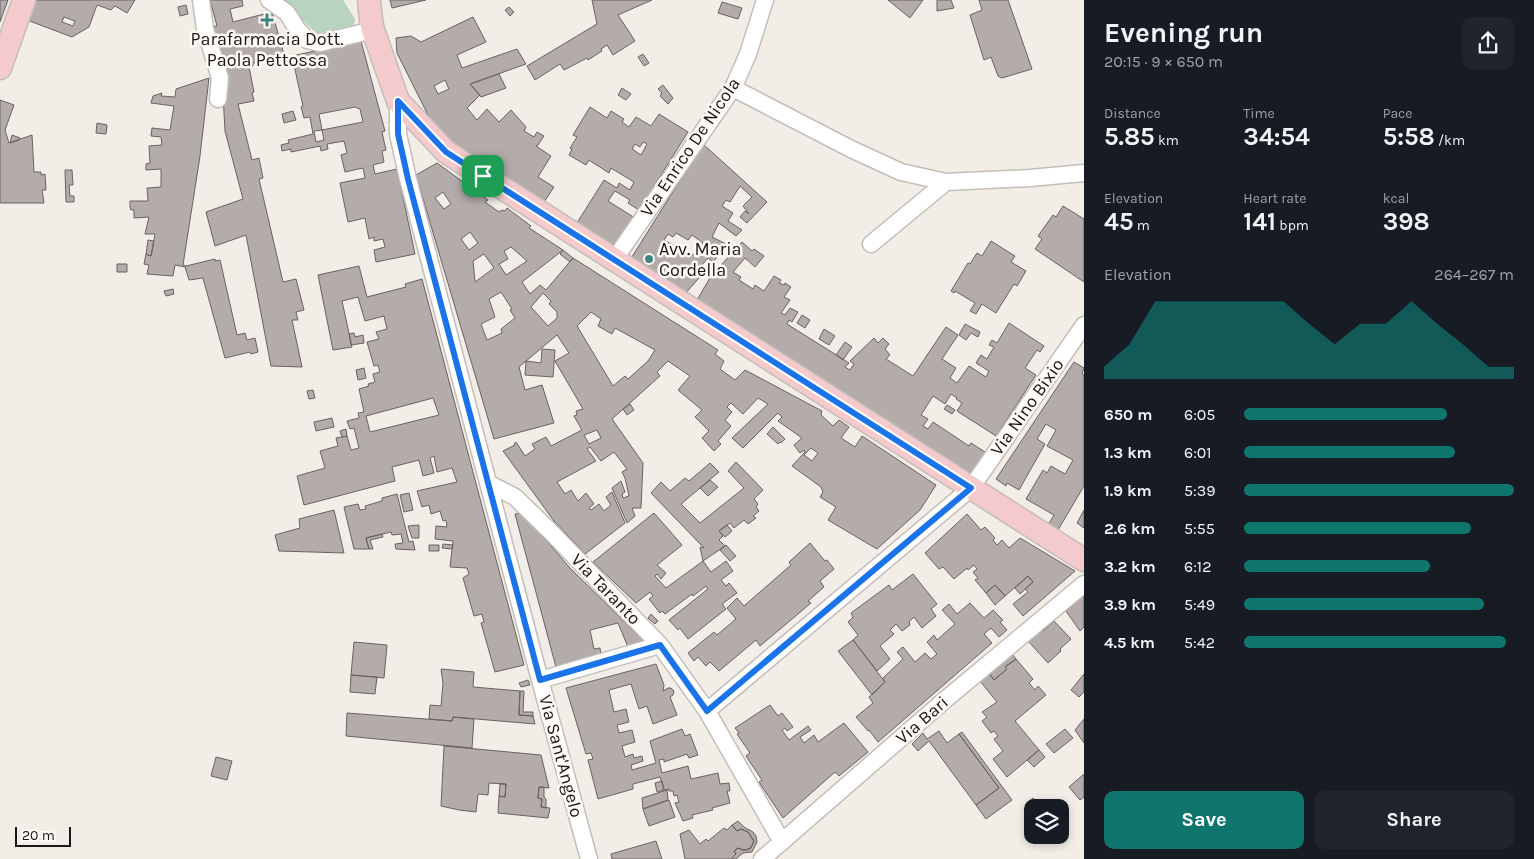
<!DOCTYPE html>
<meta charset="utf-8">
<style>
body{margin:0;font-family:Karla,sans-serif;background:#20242c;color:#f1f3f6;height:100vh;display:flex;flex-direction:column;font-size:19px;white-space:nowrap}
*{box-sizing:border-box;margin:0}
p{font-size:16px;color:#9ea1a6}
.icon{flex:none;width:28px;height:28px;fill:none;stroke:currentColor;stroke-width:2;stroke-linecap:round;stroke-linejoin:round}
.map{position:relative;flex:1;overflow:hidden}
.panel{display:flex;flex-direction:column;background:#171b24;width:450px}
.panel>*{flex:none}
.buttons{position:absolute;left:1024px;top:799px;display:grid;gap:10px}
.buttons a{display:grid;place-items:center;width:45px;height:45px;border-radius:10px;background:#171b24;box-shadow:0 2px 8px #0003;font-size:25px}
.scale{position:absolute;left:15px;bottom:12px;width:56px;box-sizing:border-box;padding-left:5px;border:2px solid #191715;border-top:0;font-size:14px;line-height:18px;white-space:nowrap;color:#191715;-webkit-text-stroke:4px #fffaf5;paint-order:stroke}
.pin{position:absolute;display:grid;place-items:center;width:42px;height:42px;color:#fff;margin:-21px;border-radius:10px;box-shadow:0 2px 8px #0006}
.round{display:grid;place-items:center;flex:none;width:52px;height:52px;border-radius:10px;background:#20242c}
.headline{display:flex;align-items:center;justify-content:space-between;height:85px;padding:0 20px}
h1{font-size:28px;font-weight:700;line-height:38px}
.metrics{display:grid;grid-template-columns:repeat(3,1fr);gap:8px;height:85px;padding:5px 20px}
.metrics div{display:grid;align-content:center}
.metrics b{font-size:25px;font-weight:700}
.metrics small{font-size:14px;font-weight:400}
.metrics p{font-size:14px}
.chart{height:140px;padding:10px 20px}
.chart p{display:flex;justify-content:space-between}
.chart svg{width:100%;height:90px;margin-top:5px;fill:#0f766e;opacity:.7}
.primary-button{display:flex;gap:10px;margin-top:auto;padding:10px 20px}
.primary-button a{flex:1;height:58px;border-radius:10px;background:#0f766e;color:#fff;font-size:20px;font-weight:700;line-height:58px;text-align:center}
.primary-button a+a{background:#20242c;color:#f1f3f6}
ul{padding:0 20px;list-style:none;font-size:16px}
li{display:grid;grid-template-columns:80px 60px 1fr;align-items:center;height:38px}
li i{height:12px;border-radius:6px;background:#0f766e}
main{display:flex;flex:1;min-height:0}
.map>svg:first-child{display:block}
.green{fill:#b9d3c1}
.building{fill:#b4acaa;stroke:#6a6261;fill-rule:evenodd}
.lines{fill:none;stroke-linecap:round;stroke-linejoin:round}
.street-casing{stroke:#c3beb8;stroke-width:19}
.secondary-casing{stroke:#c3beb8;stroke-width:25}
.street{stroke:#fff;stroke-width:16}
.secondary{stroke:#f5cacc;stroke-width:22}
.route-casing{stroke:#fff;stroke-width:10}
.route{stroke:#1a73e8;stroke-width:6}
.poi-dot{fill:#3d8582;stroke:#fffaf5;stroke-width:2}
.labels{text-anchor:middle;stroke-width:5;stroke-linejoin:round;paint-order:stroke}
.poi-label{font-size:18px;fill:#191715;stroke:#fffaf5}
.street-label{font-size:18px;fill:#191715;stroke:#fffaf5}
</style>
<main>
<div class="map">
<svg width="1084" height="859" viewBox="0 0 1084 859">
<rect width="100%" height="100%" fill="#f2ede7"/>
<!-- green -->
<path class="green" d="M281,0H343L355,19L354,25L317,34Z"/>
<!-- building -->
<path class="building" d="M0,0H8L0,22Z
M35,0H135L127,13L115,6L111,10L97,5L89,27L72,37L27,20ZM64,17L75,21L73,26L62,22Z
M210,0H242L243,6L230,9L233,22L272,12L285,58L267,61V60L260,61L257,58L258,62L253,63V66L249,67L254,92L252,93L254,101L238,104L252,160L259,158L263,178L259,179L283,282L296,279L304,310L296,312L298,320H292L302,367L271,366L246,235L215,246L206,212L243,199L225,131L222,75L210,27L217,26Z
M390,0H426L392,8Z
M592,0H652L618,15L635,41L613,55L607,45L601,49L602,51L588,60L587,58L564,70L560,64L535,80L527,66L597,24Z
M888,0H923L910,18Z
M937,0H951L954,8L937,11Z
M979,0H1008L1032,69L1002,78L998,76L991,57L984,60L970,15L982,10Z
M722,2L742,8L738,19L718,13Z
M186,5L188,14L180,16L178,7Z
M509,7L514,12L510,16L505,10Z
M473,17L486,42L457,55L462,68L517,49L526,64L470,84L480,95L467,108L477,120L487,109L499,122L511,110L526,127L524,131L534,137L537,132L544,136L538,145L536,146L551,156L538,177L554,187L542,205L463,156L430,119L397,53L396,38L411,36L421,42ZM445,80L449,89L438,94L434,86Z
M361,41L385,131L382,132L386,150L382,151L384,162L373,165L375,174L397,169L415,254L376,262L374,250L385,247L383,239L374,241V237L369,239L365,218L348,222L340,183L365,178L363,168L345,172L341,155L347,153L344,141L327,144L328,149L321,151L320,146L291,152V149L282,151L281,145L289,143L288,140L313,134L310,117L304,118L301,107L303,106L292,56ZM355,107L360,109L363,122L322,130L319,114ZM322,130L324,140L316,142L314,131Z
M643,54L649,63L644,66L638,57Z
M499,74L506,88L481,97L470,84Z
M209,78L200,156L183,265L186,266L215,259V261L220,260L237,335L245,333L247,340L255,338L258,352L251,354L250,352L225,358L203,278L189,280L185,267L175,265L173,276L147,274L149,265L144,264L146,254L151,256L155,234H145L149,217L134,218V210H131L130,207V201H148L147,188L161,187V169L146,170V164L150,163L149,146L162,145L161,137L151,136L152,128L170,130L174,106L151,103L153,96L162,93L161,96L175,97L176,89Z
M663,85L673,98L668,104L660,96L662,93L658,89Z
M622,88L631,94L626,100L618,95Z
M0,100L14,105L5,130L9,143L32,135L34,172H41V175L45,174L46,190H42L44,203H0Z
M590,107L607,118L611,111L624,119L622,122L629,127L636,117L651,126L659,114L688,132L639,210L628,203L630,200L615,191L608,201L635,218L614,250L575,226L604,180L617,188L619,183L630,190L634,182L611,168L609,173L589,160L586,165L569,155L572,149L570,148L577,137L573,135ZM643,142L647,144L641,155L632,149L635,144L640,147Z
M293,111L296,120L284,123L282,114Z
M97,123L107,125L106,134L96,133Z
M12,135L20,138L19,140L10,143Z
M703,144L767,202L747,223L740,217L745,211L749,214L743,206L752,197L740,186L730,202L726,200L722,206L733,213L728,221L742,230L736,236L719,223L712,237L728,245L711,264L710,263L712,261L708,258L700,267L705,271L685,294L630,260ZM676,233L688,240L692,235L703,243L692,256L681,247L680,249L664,240L668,234L673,237Z
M437,163L488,200L485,202L499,212L502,210L505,211L507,208L531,226L529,228L563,250L522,282L530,294L540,285L546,290L573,258L718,350L715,354L724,361L720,369L735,380L745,370L822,411L821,415L833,426L839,420L849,427L841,438L855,447L862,436L936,485L920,510L877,549L828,520L836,507L820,497L823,492L821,487L792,466L805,452L804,450L800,453L794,445L802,438L778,421L782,417L778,413L743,448L732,438L768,404L758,398L743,414L731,403L727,407L732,412L725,420L731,426L718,441L721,444L714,451L702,438L709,431L695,417L702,410L678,390L690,376L668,361L657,372L660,376L612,419L643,463L641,508H632L635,516L627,523L612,488L621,481L625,492L622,494L623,498L629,496L625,478L622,472L627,469L614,452L601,461L590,447L587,449L596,461L557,482L565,494L571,490L578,501L586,493L594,504L589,508L591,510L599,504L604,511L611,505L606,497L612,492L625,523L585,554L554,521L503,451L515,445L514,444L516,442L525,456L535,449L532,444L546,437L551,446L582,430L574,416L577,415L576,411L583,409L555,361L569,353L557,335L519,367L525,390L542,385L554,423L494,439L416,175ZM443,192L451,204L444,209L435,198ZM470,232L478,243L469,250L461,239ZM511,247L527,261L506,275L499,264L508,259L504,251ZM484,254L494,268L475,282L473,261ZM501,292L512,309L510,310L515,318L501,329L502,333L487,340L481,324L495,317L489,299ZM543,293L551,301L549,304L557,312V318L548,326L531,307ZM591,312L601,319L598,326L612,334L615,328L655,350L648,361L628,379L625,376L613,386L577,326ZM597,430L601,438L589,444L584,435ZM811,448L818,453L812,461L804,455Z
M65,170H72L73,185H69L70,196H74V202H66Z
M1063,206L1084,219V282L1035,249L1042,239L1038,236L1053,215L1056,217Z
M148,240L154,241L151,256L146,254Z
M991,241L1015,256L1011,262L1026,271L1017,286L1014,284L996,313L982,304L976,314L970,311L975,303L955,291L954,293L951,291L968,263L970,264L977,253L982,256Z
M742,242L752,251L754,249L764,256L755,267L745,258L733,272L741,277L739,280L753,289L755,285L764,291L774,276L781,280L779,283L784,285L785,283L791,287L784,297L790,300L781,313L785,315L790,308L798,312L792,322L789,320L787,324L849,363L845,367L850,370L854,364L850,361L874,338L878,343L883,338L889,344L885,349L890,355L886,359L913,376L946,327L958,335L942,359L956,368L950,378L957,383L969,366L986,377L989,371L976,363L981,355L987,359L994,347L989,345L992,340L997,343L1009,323L1044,346L1040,352L1037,350L1025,368L1036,375L996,436L957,411L962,403L956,399L957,398L951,394L945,404L933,396L921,415L928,419L923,426L928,429L933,422L969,446L971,443L985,452L969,476L696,302L711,276Z
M563,250L573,258L570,262L560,254Z
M117,264H127V272H117Z
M359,266L367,297L406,287L405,284L422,279L524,665L495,672L481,623L484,622L482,614L474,616L463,578L469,574L467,568L450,567L453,541L435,539L436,526L447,527L446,520L443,521L440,511L431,514L429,505L422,507L417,491L457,482L452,468L437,472L434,456L430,458L434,473L423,476L419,460L392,467L395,481L304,505L297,476L325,468L320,451L338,446L336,438L347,436L351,450L359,448L354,428L350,429L347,421L359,418L358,413L364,412L359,389L369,386L368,384L375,382L373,374L380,372L378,365L374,366L367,342L379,339L376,332L387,329L384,316L365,321L358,297L342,301L352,347L333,350L318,275ZM433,398L439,415L370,432L366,416Z
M173,289L174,294L166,296L164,291Z
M802,315L810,320L805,328L797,323Z
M965,324L980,332L978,337L971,333L966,340L959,335Z
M824,329L835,336L829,345L819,339Z
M354,333L355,337L363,335L364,343L351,345L349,334Z
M845,342L852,347L843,360L836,355Z
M542,349L555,350L553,377L525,375L526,361L541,363Z
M1074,362L1084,368L1082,374L1084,375V486L1058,530L1048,525L1054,515L1026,499L1043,470L1047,473L1051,466L1065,474L1073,460L1047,446L1056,430L1046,424L1037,439L1045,444L1019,490L1007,483L1006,486L996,479Z
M364,368L366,378L358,380L356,370Z
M313,390L315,398L309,399L307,391Z
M630,404L634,410L627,415L623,409Z
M947,405L955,410L952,414L944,409Z
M332,418L334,427L316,431L314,422Z
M773,427L785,439L781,443L780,442L778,444L767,434Z
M346,429L347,436L342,437L340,431Z
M736,462L763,490L754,499L758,504L756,507L759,511L753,516L756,518L748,524L744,520L734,528L730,523L719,531L723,536L719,540L725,546L703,561L700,547L704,548L651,493L661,482L670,491L685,478L689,481L710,463L719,472L681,504L700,523L744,488L728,471Z
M710,480L718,487L708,496L700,488Z
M409,493L413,510L404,512L400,495Z
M397,494L409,542L413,541L415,550L396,549L395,544L403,543L401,534L392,535L391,532L366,538L369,549H354L344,507L358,504L360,510L366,509L365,506L382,501V498Z
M334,510L344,553L279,551L275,535L300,528L299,519Z
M1084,510V528L1077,523Z
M523,513L570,568L646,643L628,647L618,623L590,630L594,649L600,648L601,655L556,667L515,514Z
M654,513L682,545L657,565L666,573L661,579L657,574L655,576L666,588L703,561L711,572L726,561L733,571L721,580L726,586L729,583L737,593L722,604L726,609L688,639L680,628L678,630L669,620L708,589L706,586L693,596L692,594L665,614L662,611L660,613L649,599L653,596L650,592L636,603L593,562Z
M967,514L981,530L985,527L995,538L993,540L997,545L1002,540L1009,548L1020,538L1075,571L1023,616L1013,604L1028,592L1025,589L1033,582L1028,576L1005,596L995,585L986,593L975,580L978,578L973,572L977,569L974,565L968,570L967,568L954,579L943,567L939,569L925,553Z
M419,525V538H412L408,526Z
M727,525L732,531L725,537L719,531Z
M382,534L383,537L370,540L373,549H369L366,538Z
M810,543L825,561L827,560L834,569L820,581L824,587L808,601L811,603L760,646L756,640L719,671L710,662L706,666L698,657L694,661L688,653L714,632L717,635L736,619L727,608L737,598L744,606L791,565L789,562Z
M443,544L453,545L452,549L442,548Z
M429,545H439V551H429Z
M726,545L736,556L730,561L720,550Z
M913,574L937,604L931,609L936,616L922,628L914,617L909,622L910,625L902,631L896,624L890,630L894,634L880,646L890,659L877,671L853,640L858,635L848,622L853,617L851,613L889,585L892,590Z
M1028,576L1033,582L1020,594L1015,588Z
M995,585L1005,596L995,605L986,593Z
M1084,594V627L1080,631L1066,611Z
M970,603L984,618L993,610L1003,620L1000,622L1007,630L999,637L991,628L984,634L992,643L878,742L869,730L868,731L856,717L873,703L869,697L885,682L883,678L903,659L897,652L903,647L915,662L925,653L931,659L937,654L927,642L934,635L937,640L955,624L942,610L949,604L957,614Z
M651,614L658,621L655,624L648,618Z
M1054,621L1071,639L1060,649L1061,651L1048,663L1028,641L1041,629L1043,631Z
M853,640L885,682L872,695L838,651Z
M354,642L387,645L384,678L351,675Z
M1012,654L1016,659L1005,667L1007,669L994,680L989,673Z
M1016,659L1033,679L1029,683L1035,690L1038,686L1046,695L1015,721L1039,750L1007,777L993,759L1003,751L994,739L998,736L994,731L991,733L982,721L987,717L982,712L997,702L980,681L989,673L994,680L1007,669L1005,667Z
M656,664L664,685L663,691L668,688H671L674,691L673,695L670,697L677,715L653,724L647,706L639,709L631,684L609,690L614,712L626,709L629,722L617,725L619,733L632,730L635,742L622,746L625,757L633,754L634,758L642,756L643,761L631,765L632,770L656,763L650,741L682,729L685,736L690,734L698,755L689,758L687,754L664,762V759L659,760L662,773L688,766L691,779L718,773L720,784L729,783L730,791H727L730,803L712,808L713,810L692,815L693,818L683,821L675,803L679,802L677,795L674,796L673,791H669V789L664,790L660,777L633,784V789L598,799L588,760L593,759L591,753L586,754L566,688Z
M441,669L474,672L473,687L520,691L519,715L533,716L535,724L453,717L452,721L429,719L430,705L441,706L443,683Z
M1084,674V692L1079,697L1071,690Z
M351,675L377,677L375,694L350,692Z
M528,680L530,685L521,687L519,683Z
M520,691H524L523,712H533V716L519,715Z
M770,705L778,716L782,713L793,727L787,731L785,728L782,730L789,740L808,726L811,730L800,737L804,743L814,735L818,742L844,723L868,752L839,776L835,772L783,818L759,782L762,780L746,756L750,753L737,734L739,733L735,728Z
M347,713L452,721L453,717L474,719L472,748L346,736Z
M1084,719V743L1075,730Z
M1065,729L1073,738L1054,753L1046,744Z
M939,731L947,743L959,734L999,788L976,805L929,741L918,751L912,744L923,733L927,739Z
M962,732L1012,800L986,819L976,805L999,788L959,734Z
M444,746L541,755L549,788L539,787L538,798L542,799L541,807L550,808L548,818L498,813L499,796L505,797L506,784L489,783L488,795L478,794L476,812L459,810L441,806Z
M1039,750L1045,757L1034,767L1027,760Z
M216,757L232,761L227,780L211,776Z
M1084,774V797L1080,800L1069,787Z
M662,781L664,790L657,792L655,783Z
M500,784H506L505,797L499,796Z
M539,787H544V797L546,799V808L541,807L542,799L538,798Z
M667,790L668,800L643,809L642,798Z
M1033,798L1039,805L1047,800L1053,808H1032V809L1027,803Z
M669,800L675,817L649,826L643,809Z
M738,821L744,827L753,832L756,836L757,842L752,852L743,853L736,859H731L736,854L734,851L738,848L742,850H749L754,842L748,832L741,829L737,831L732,825Z
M732,825L737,831L741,829L748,832L754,840L751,848L744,850L738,848L734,851L736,854L731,859H685L680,834L689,830L700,844L706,839L708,841L724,828L727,830Z
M656,841L662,859H612L611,854Z"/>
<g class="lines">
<!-- street casing -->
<g class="street-casing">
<path id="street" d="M201,0L205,29L220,78L218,99
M269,0L287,13L297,29L307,40L320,43L373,30
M733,88L851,149L901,172L946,182L1030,178L1084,173
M398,101V134L408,179L540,680L589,859
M871,244L946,182
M614,260L733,88L748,54L765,0
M488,483L515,497L549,530L660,645L707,711L782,842
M540,680L660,645
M707,711L971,488L1084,325
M762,859L946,699L1084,584"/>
</g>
<!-- secondary casing -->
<g class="secondary-casing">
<path id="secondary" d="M369,0L371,20L373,30L398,101L446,152L1084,560
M0,68L24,0"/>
</g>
<!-- street -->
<use href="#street" class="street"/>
<!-- secondary -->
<use href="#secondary" class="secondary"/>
</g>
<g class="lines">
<!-- route casing -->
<g class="route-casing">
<path id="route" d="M398,101L446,152L971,488L707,711L660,645L540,680L408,179L398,134Z"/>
</g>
<!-- route -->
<use href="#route" class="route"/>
</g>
<!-- markers -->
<g class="poi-dot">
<path d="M264.5 12.5h5v5h5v5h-5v5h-5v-5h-5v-5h5z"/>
<circle cx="649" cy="259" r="5"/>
</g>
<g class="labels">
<!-- poi labels -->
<g class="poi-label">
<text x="267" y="45">Parafarmacia Dott.<tspan x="267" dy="21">Paola Pettossa</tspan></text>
<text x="659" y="255" text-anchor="start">Avv. Maria<tspan x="659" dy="21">Cordella</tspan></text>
</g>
<!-- street labels -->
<g class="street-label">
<text transform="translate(690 147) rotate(-56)" y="6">Via Enrico De Nicola</text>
<text transform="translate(1027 407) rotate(-55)" y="6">Via Nino Bixio</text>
<text transform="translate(606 589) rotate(46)" y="6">Via Taranto</text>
<text transform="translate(922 720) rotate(-41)" y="6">Via Bari</text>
<text transform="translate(561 756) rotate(75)" y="6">Via Sant'Angelo</text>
</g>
</g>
</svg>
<div class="buttons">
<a><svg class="icon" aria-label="layers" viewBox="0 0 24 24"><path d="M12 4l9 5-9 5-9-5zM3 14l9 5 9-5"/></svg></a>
</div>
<div class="scale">20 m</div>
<div class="pin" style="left:483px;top:176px;background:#1e9e55"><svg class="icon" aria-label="arrive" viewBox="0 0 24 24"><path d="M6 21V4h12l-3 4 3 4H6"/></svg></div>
</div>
<section class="panel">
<div class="headline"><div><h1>Evening run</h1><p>20:15 · 9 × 650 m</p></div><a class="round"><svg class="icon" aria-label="share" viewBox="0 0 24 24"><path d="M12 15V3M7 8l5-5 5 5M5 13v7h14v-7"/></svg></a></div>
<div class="metrics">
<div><p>Distance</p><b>5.85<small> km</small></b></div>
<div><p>Time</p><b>34:54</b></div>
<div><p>Pace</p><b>5:58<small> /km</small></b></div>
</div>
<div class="metrics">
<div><p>Elevation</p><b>45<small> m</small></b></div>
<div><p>Heart rate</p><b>141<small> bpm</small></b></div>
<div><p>kcal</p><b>398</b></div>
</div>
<div class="chart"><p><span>Elevation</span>264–267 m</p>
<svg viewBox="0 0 160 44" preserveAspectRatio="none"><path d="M0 44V38L10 27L20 6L30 6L40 6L50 6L60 6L70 6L80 17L90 27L100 17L110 17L120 6L130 17L140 27L150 38L160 38V44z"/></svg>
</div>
<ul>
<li><b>650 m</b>6:05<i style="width:75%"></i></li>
<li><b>1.3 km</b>6:01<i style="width:78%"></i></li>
<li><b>1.9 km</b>5:39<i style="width:100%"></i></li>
<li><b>2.6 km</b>5:55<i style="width:84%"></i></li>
<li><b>3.2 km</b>6:12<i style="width:69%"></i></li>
<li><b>3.9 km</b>5:49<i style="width:89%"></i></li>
<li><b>4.5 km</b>5:42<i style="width:97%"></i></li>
</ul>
<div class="primary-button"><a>Save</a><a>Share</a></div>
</section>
</main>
